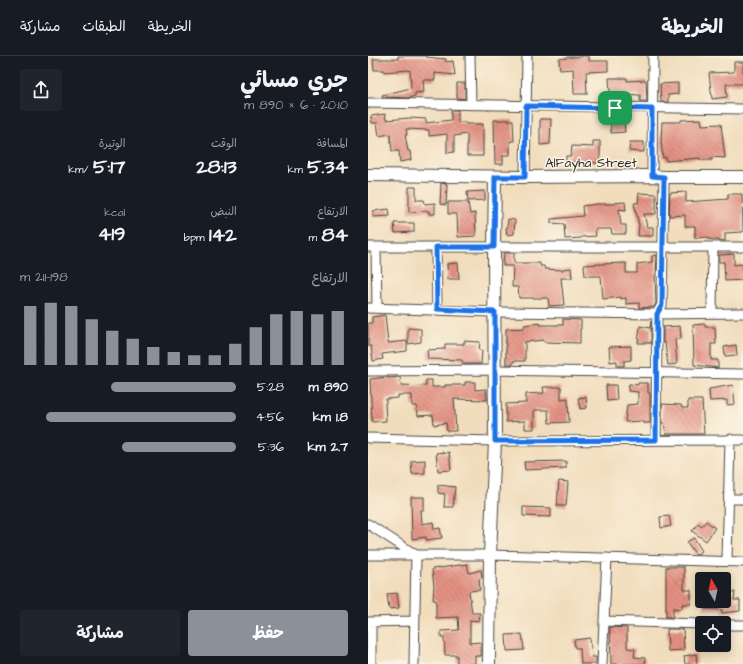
<!DOCTYPE html>
<html lang="ar">
<meta charset="utf-8">
<style>
body{margin:0;font-family:"Architects Daughter","Playpen Sans Arabic",sans-serif;background:#20242c;color:#f1f3f6;direction:rtl;height:100vh;display:flex;flex-direction:column;font-size:15px;white-space:nowrap}
*{box-sizing:border-box;margin:0}
p{font-size:13px;color:#9ea1a6}
.icon{flex:none;width:22px;height:22px;fill:none;stroke:currentColor;stroke-width:2;stroke-linecap:round;stroke-linejoin:round}
.map{position:relative;flex:1;overflow:hidden;direction:ltr}
.panel{display:flex;flex-direction:column;background:#171b24;width:368px}
.panel>*{flex:none}
.needle{width:26px;rotate:351deg}
.fabs{position:absolute;left:327px;top:516px;display:grid;gap:8px}
.fabs a{display:grid;place-items:center;width:36px;height:36px;border-radius:4px;background:#171b24;box-shadow:0 2px 10px #0003;font-size:20px}
.pin{position:absolute;display:grid;place-items:center;width:34px;height:34px;color:#fff;margin:-17px;border-radius:8px;box-shadow:0 2px 6px #0006}
.round{display:grid;place-items:center;flex:none;width:42px;height:42px;border-radius:4px;background:#20242c}
.overview{display:flex;align-items:center;justify-content:space-between;height:68px;padding:0 20px}
h1{font-size:22px;font-weight:700;line-height:30px}
.metrics{display:grid;grid-template-columns:repeat(3,1fr);gap:6px;height:68px;padding:4px 20px}
.metrics div{display:grid;align-content:center}
.metrics b{font-size:20px;font-weight:700}
.metrics small{font-size:11px;font-weight:400}
.metrics p{font-size:11px}
.chart{height:112px;padding:8px 20px}
.chart p{display:flex;justify-content:space-between}
.chart svg{width:100%;height:72px;margin-top:4px;stroke:#8c9099;stroke-width:6}
.primary-button{display:flex;gap:8px;margin-top:auto;padding:8px 20px}
.primary-button a{flex:1;height:46px;border-radius:4px;background:#8c9099;color:#fff;font-size:16px;font-weight:700;line-height:46px;text-align:center}
.primary-button a+a{background:#20242c;color:#f1f3f6}
ul{padding:0 20px;list-style:none;font-size:13px}
li{display:grid;grid-template-columns:64px 48px 1fr;align-items:center;height:30px}
li i{height:10px;border-radius:5px;background:#8c9099}
header{display:flex;align-items:center;gap:24px;box-sizing:border-box;height:56px;padding:0 20px;background:#171b24;border-bottom:1px solid #363941}
header strong{font-size:19px}
nav{display:flex;gap:22px;margin-inline-start:auto;font-size:14px}
main{display:flex;flex:1;min-height:0}
.map>svg:first-child{display:block}
.building{fill:url(#building-back-hatch)}
.lines{fill:none;stroke-linecap:round;stroke-linejoin:round}
.minor-casing{stroke:#494641;stroke-width:11}
.tertiary-casing{stroke:#494641;stroke-width:14}
.minor{stroke:#fff;stroke-width:9}
.tertiary{stroke:#fff;stroke-width:12}
.route-casing{stroke:#fff;stroke-width:8}
.route{stroke:#1a73e8;stroke-width:5}
.labels{text-anchor:middle;stroke-width:3;stroke-linejoin:round;paint-order:stroke}
.street-label{font-size:13px;fill:#2b2b2b;stroke:#fcf5e5}
</style>
<header>
<strong>الخريطة</strong>
<nav><a>الخريطة</a><a>الطبقات</a><a>مشاركة</a></nav>
</header>
<main>
<div class="map">
<svg width="375" height="608" viewBox="0 0 375 608">
<defs>
<pattern id="building-back-hatch" width="6" height="6" patternUnits="userSpaceOnUse"><rect width="6" height="6" fill="#e39182"/><path d="M-1 5l2 2M0 0l6 6M5-1l2 2" fill="none" stroke="#b8776b"/></pattern>
</defs>
<rect width="100%" height="100%" fill="#fcf5e5"/>
<filter id="ink" filterUnits="userSpaceOnUse"><feTurbulence type="fractalNoise" baseFrequency=".025" numOctaves="2"/><feDisplacementMap in="SourceGraphic" scale="8" xChannelSelector="R" yChannelSelector="G"/><feConvolveMatrix kernelMatrix="1 2 1 2 8 2 1 2 1" color-interpolation-filters="sRGB"/></filter>
<filter id="wash" filterUnits="userSpaceOnUse"><feTurbulence type="fractalNoise" baseFrequency=".012" numOctaves="4" result="noise"/><feDisplacementMap in="SourceGraphic" scale="16" xChannelSelector="R" yChannelSelector="G"/><feGaussianBlur stdDeviation="0.9" result="paint"/><feColorMatrix in="noise" values="0 0 0 0 0 0 0 0 0 0 0 0 0 0 0 0 0 1.4 0 .05"/><feComposite in="paint" operator="in"/></filter>
<g filter="url(#wash)">
<rect width="100%" height="100%" fill="#f1ddbc"/>
<g id="blocks">
<!-- building -->
<path class="building" d="M30,0H58V1L78,3V6L85,5L87,19L67,17V24H55L56,36L47,37V40L40,42L15,41L14,39L43,32L42,14L16,16V14H6L5,3H30Z
M213,0H221V5H240V15L218,16L219,38H206L205,13L192,14L191,3L199,2V1H213Z
M366,6H375V28H358L359,41L344,43L341,17L366,16Z
M241,22H259V25L278,24L279,45H272V39L249,38V36H242Z
M89,27H97V43L89,42Z
M310,27V38L300,39V46H293L292,28Z
M83,54H90V66H98V68H115V100H99V78L86,80V96L79,97V78L61,80V74L38,73L39,79H37L40,95H42L43,104L32,106L31,95H24L22,78L11,80L9,67H4L3,60L17,58L18,64L42,62L58,63V67L83,64Z
M242,60H250V65L256,64L257,76L243,77Z
M172,63H183L182,88L172,89Z
M333,63L334,69L353,68L357,102L344,101V104H332V102L298,105V101L295,102L293,85L294,66H313V64Z
M126,64H145L146,85H142V99H135V108H127Z
M225,85H232V107L198,106V100H203L204,90L225,91Z
M262,86H276V96L261,95Z
M73,127L79,128L78,149L72,148Z
M41,131H48V144H56L57,148L67,147V158H61V155L41,156Z
M117,135V144L100,145L99,136Z
M318,136V146L360,143V138H374L375,176L357,177V185L340,183V181L327,182V170H317V159L301,160L302,137Z
M271,137L288,138V158H276L279,171H285V180H270L271,169L266,147H270Z
M80,146H100L102,158L107,157L108,180L90,181L89,158H80Z
M257,146L258,154L251,153L253,169H258V178H244L243,173H227L228,180L213,181V182L197,183L196,168L183,167V163L215,160L214,150L229,148H246V147Z
M21,153L22,160L5,161V155Z
M140,163L147,164L146,178L139,179L138,172H139Z
M26,167H46V176L27,177Z
M136,197H146V207H172V210H176L177,213L195,214V213L203,212L204,222H193L196,249L181,250L180,242H151L150,231H144L145,210H135Z
M366,198V209L374,208L375,224L357,225L356,206H351V199Z
M289,199L288,220H287L288,247L286,251L271,252V247L258,248V242L253,243V241L235,243L233,220H217L216,209L234,208L258,207V217H269V208L284,206V200Z
M90,207L91,223H80L79,208Z
M17,259L20,287L39,285V295L14,298L15,303L5,305L3,290H0V267H4V261Z
M195,263L213,264V273H212V287L176,286V284L157,286V305H145V308H138V273L157,272L156,269L172,267V269H195Z
M283,265V287H270L272,270L282,272Z
M337,268V271H347L348,288H343V304H350V312L326,309L325,269Z
M312,270L313,283H307L309,308L300,309L297,287H295V271Z
M40,272L53,273V286L40,288Z
M96,285L112,286L111,294H114L113,308H95L94,304L60,303L59,294L77,293V288H96Z
M368,289L369,299L357,300L356,291Z
M263,290V304L256,305V310H249V305L242,306L241,291Z
M20,321V322L32,321L33,329L58,330V324H64V331H77V329H97V326H107V334L118,333L119,344L86,343L88,375H79L78,367L66,369L65,359L50,360L49,350H44V339H30V342L18,343V347H17L18,365L4,366L2,323Z
M270,327H280V337H282V367H275V365L257,366L259,349L270,348V336L260,335L261,328L270,329Z
M238,329H248L249,344L239,345Z
M365,329L367,348L359,349V344L342,345L341,333Z
M175,331H193V343L200,342L201,366L181,367L180,354H166V373H157V365L138,366V348L158,347V338L176,337Z
M218,341L219,352L212,353L210,342Z
M320,344H334L336,378H298L296,367H294V348L313,349L314,352H320Z
M75,396V398L81,396L83,414L70,415L68,397Z
M57,404V417L44,418L43,405Z
M198,405V412L157,414L156,406Z
M191,425L200,426L198,450H189Z
M70,429L87,431L85,451H76L77,438L70,437Z
M43,441H56V454H53L54,468L65,466L66,473L72,472L74,482L58,484V481L44,483Z
M155,451L183,452V461L155,460Z
M301,460L303,470L293,472L292,461Z
M338,465L347,472L338,485L324,475L330,467L334,470Z
M326,482L334,495L328,499L319,486Z
M99,508L101,517L113,514L114,520V522L111,523L112,534L101,535L104,557H112L111,565L102,564V587L113,586V600H107V608H89V599H77L76,582H73V575L91,574L90,561L68,562V544H65L66,530L64,513Z
M298,511H316V534H323V548H314V553L305,552V561H298Z
M367,536L366,544H372V555L354,557V554L336,553V545H356V537Z
M29,537L31,552L21,553L19,538Z
M242,571L259,572V592L267,593L266,601L277,602V608H243Z
M299,573H315L316,594L300,595Z
M154,578L156,594L139,595L138,579Z
M222,582L224,601H228V608H213L212,592H207L206,584Z
M328,598L329,608H317L316,600Z"/>
</g>
</g>
<g filter="url(#ink)">
<use href="#blocks" fill-opacity="0" stroke="#494641" stroke-width="1"/>
<g class="lines">
<!-- minor casing -->
<g class="minor-casing">
<path id="minor" d="M102,0L103,49
M0,47L375,53
M284,120L285,0
M157,121L159,0
M0,191H375
M8,191L9,252
M68,191L69,253
M0,252L127,256L289,258L375,257
M344,257L345,191
M0,315L127,314L375,318
M0,382L127,385L375,384
M288,384L289,258L294,249L296,121
M361,443H375
M0,468L48,499L46,608
M0,499H122L375,506
M359,505L362,383
M236,565L334,568
M0,566L46,565
M356,569H375
M3,608V566
M234,608L239,502"/>
</g>
<!-- tertiary casing -->
<g class="tertiary-casing">
<path id="tertiary" d="M0,119L157,121L284,120L296,121H375
M121,608L122,499L127,385L126,191L127,121"/>
</g>
<!-- minor -->
<use href="#minor" class="minor"/>
<!-- tertiary -->
<use href="#tertiary" class="tertiary"/>
</g>
</g>
<g class="lines" filter="url(#ink)">
<!-- route casing -->
<g class="route-casing">
<path id="route" d="M158,50L284,53V120L296,121L294,249L289,258L288,384L127,385V256L69,253L68,191H126L127,121H157Z"/>
</g>
<!-- route -->
<use href="#route" class="route"/>
</g>
<g class="labels">
<!-- street labels -->
<g class="street-label">
<text x="223" y="111">AlFayha Street</text>
</g>
</g>
</svg>
<div class="fabs">
<a><svg class="needle" viewBox="-14 -14 28 28"><path d="M0-13l5 13h-10z" fill="#e53935"/><path d="M0 13l5-13h-10z" fill="#9ea1a6"/></svg></a>
<a><svg class="icon" aria-label="locate" viewBox="0 0 24 24"><circle cx="12" cy="12" r="6"/><path d="M12 2v4M12 18v4M2 12h4M18 12h4"/></svg></a>
</div>
<div class="pin" style="left:247px;top:52px;background:#1e9e55"><svg class="icon" aria-label="arrive" viewBox="0 0 24 24"><path d="M6 21V4h12l-3 4 3 4H6"/></svg></div>
</div>
<section class="panel">
<div class="overview"><div><h1>جري مسائي</h1><p>20:10 · 6 × 890 m</p></div><a class="round"><svg class="icon" aria-label="share" viewBox="0 0 24 24"><path d="M12 15V3M7 8l5-5 5 5M5 13v7h14v-7"/></svg></a></div>
<div class="metrics">
<div><p>المسافة</p><b>5.34<small> km</small></b></div>
<div><p>الوقت</p><b>28:13</b></div>
<div><p>الوتيرة</p><b>5:17<small> /km</small></b></div>
</div>
<div class="metrics">
<div><p>الارتفاع</p><b>84<small> m</small></b></div>
<div><p>النبض</p><b>142<small> bpm</small></b></div>
<div><p>kcal</p><b>419</b></div>
</div>
<div class="chart"><p><span>الارتفاع</span>198–211 m</p>
<svg viewBox="0 0 160 44" preserveAspectRatio="none"><path d="M5 44V8M15 44V6M25 44V8M35 44V16M45 44V23M55 44V28M65 44V33M75 44V36M85 44V38M95 44V38M105 44V31M115 44V21M125 44V13M135 44V11M145 44V13M155 44V11"/></svg>
</div>
<ul>
<li><b>890 m</b>5:28<i style="width:58%"></i></li>
<li><b>1.8 km</b>4:56<i style="width:88%"></i></li>
<li><b>2.7 km</b>5:36<i style="width:53%"></i></li>
</ul>
<div class="primary-button"><a>حفظ</a><a>مشاركة</a></div>
</section>
</main>
